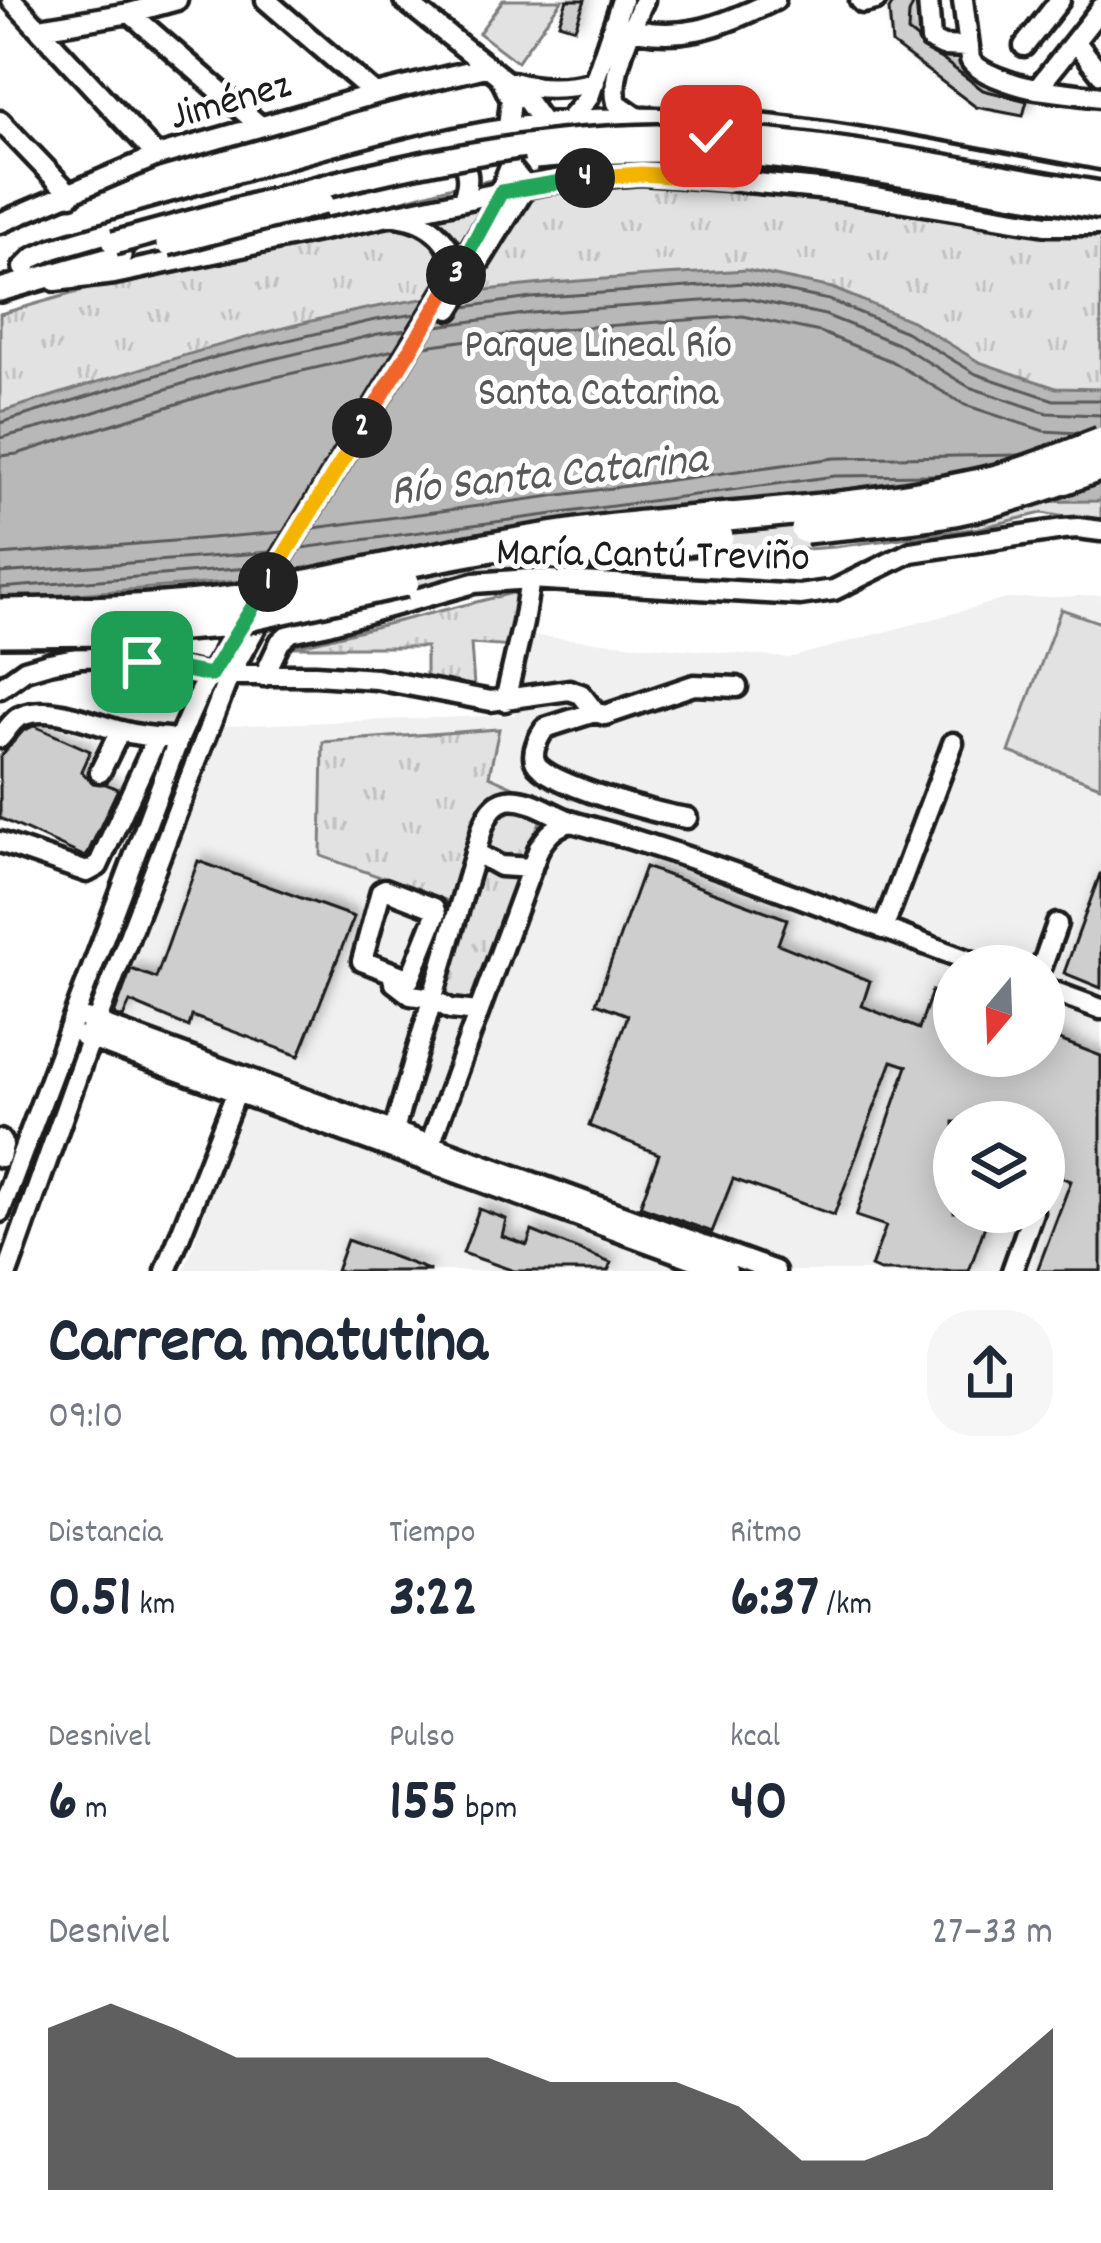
<!DOCTYPE html>
<html lang="es">
<meta charset="utf-8">
<style>
body{margin:0;font-family:Dekko,sans-serif;background:#f6f6f7;color:#1f2937;height:100vh;display:flex;flex-direction:column;font-size:45px;white-space:nowrap}
*{box-sizing:border-box;margin:0}
p{font-size:39px;color:#747a83}
.icon{flex:none;width:66px;height:66px;fill:none;stroke:currentColor;stroke-width:2;stroke-linecap:round;stroke-linejoin:round}
.map{position:relative;height:1271px;overflow:hidden}
.panel{display:flex;flex-direction:column;background:#fff;flex:1}
.panel>*{flex:none}
.needle{width:78px;rotate:199deg}
.buttons{position:absolute;left:933px;top:945px;display:grid;gap:24px}
.buttons a{display:grid;place-items:center;width:132px;height:132px;border-radius:50%;background:#fff;box-shadow:0 6px 30px #0003;font-size:60px}
.pin{position:absolute;display:grid;place-items:center;width:102px;height:102px;color:#fff;margin:-51px;border-radius:24px;box-shadow:0 6px 18px #0006}
.km{position:absolute;width:60px;height:60px;margin:-30px;border-radius:50%;background:#222;color:#fff;font-size:33px;line-height:60px;text-align:center}
.round{display:grid;place-items:center;flex:none;width:126px;height:126px;border-radius:48px;background:#f6f6f7}
.summary{display:flex;align-items:center;justify-content:space-between;height:204px;padding:0 48px}
h1{font-size:66px;font-weight:700;line-height:90px}
.stats{display:grid;grid-template-columns:repeat(3,1fr);gap:18px;height:204px;padding:12px 48px}
.stats div{display:grid;align-content:center}
.stats b{font-size:60px;font-weight:700}
.stats small{font-size:33px;font-weight:400}
.stats p{font-size:33px}
.chart{height:336px;padding:24px 48px}
.chart p{display:flex;justify-content:space-between}
.chart svg{width:100%;height:216px;margin-top:12px;fill:#1c1c1c;opacity:.7}
.map>svg:first-child{display:block}
.built{fill:#f0f0f0;fill-rule:evenodd}
.grass{fill:url(#grass-tufts);stroke:#7f7f7f;stroke-width:3}
.pitch{fill:#e2e2e2;stroke:#7f7f7f;stroke-width:3}
.water{fill:#b8b8b8;stroke:#7a7a7a;stroke-width:3}
.lines{fill:none;stroke-linecap:round;stroke-linejoin:round}
.shore{stroke:#5a5a5a;stroke-width:3}
.building{fill:#cecece;stroke:#1c1c1c;stroke-width:3;filter:url(#shadow)}
.minor-casing{stroke:#1c1c1c;stroke-width:27}
.major-casing{stroke:#1c1c1c;stroke-width:30}
.minor{stroke:#fff;stroke-width:18}
.major{stroke:#fff;stroke-width:21}
.major-bridge-casing{stroke:#1c1c1c;stroke-width:30;stroke-linecap:butt}
.highway-bridge-casing{stroke:#1c1c1c;stroke-width:36;stroke-linecap:butt}
.major-bridge{stroke:#fff;stroke-width:21}
.highway-bridge{stroke:#fff;stroke-width:27}
.split-1-casing{stroke:#fff;stroke-width:24}
.split-2-casing{stroke:#fff;stroke-width:24}
.split-3-casing{stroke:#fff;stroke-width:24}
.split-4-casing{stroke:#fff;stroke-width:24}
.split-5-casing{stroke:#fff;stroke-width:24}
.split-1{stroke:#22a559;stroke-width:15}
.split-2{stroke:#f5b400;stroke-width:15}
.split-3{stroke:#f0652b;stroke-width:15}
.split-4{stroke:#22a559;stroke-width:15}
.split-5{stroke:#f5b400;stroke-width:15}
.labels{text-anchor:middle;stroke-width:10;stroke-linejoin:round;paint-order:stroke}
.street-label{font-size:42px;fill:#1c1c1c;stroke:#fff}
.park-label{font-size:42px;fill:#575757;stroke:#fff}
.water-label{font-size:45px;font-style:italic;fill:#5a5a5a;stroke:#fff}
</style>
<div class="map">
<svg width="1101" height="1271" viewBox="0 0 1101 1271">
<defs>
<pattern id="grass-tufts" width="24" height="20" patternUnits="userSpaceOnUse" patternTransform="scale(3)"><rect width="24" height="20" fill="#e2e2e2"/><path d="M3 7l-1-3M5 7V3M7 7l1-3M15 17l-1-3M17 17v-4M19 17l1-3" fill="none" stroke="#c1c1c1"/></pattern>
<filter id="shadow"><feDropShadow dx="5.5" dy="-5.5" stdDeviation="6" flood-color="#0004"/></filter>
</defs>
<rect width="100%" height="100%" fill="#fff"/>
<filter id="ink" filterUnits="userSpaceOnUse"><feTurbulence type="fractalNoise" baseFrequency=".00833" numOctaves="2"/><feDisplacementMap in="SourceGraphic" scale="24" xChannelSelector="R" yChannelSelector="G"/><feConvolveMatrix kernelMatrix="1 2 1 2 8 2 1 2 1" color-interpolation-filters="sRGB"/></filter>
<g filter="url(#ink)">
<!-- built -->
<path class="built" d="M1101,595V1271H184L244,1100L83,1038L198,727L514,715L534,636L789,658L1006,599ZM954,966H1044V1056H954ZM954,1122H1044V1212H954Z"/>
<!-- grass -->
<path class="grass" d="M605,166L734,170L1101,233V523L1042,513L980,528L834,547L523,570L190,637L0,642V314L449,187L547,171Z
M521,591L513,647L471,644L474,686L426,679V647H293Z
M499,729L489,776L547,802L473,1006L429,986L448,901L321,856L323,742Z"/>
<!-- pitch -->
<path class="pitch" d="M503,0H562L517,62L479,33Z
M1061,609L1101,623L1100,786L1009,752Z"/>
<!-- water -->
<path class="water" d="M746,270L832,288L912,321L979,362L1056,388L1101,389V501L838,503L277,578L0,600V412C123,375 245,333 371,308C494,284 621,277 746,270Z"/>
<g class="lines">
<!-- shore -->
<path class="shore" d="M465,307L531,298L746,283L829,300L906,332L976,374L1054,400H1101
M437,326L532,313L745,298L825,315L900,345L969,387L1047,413L1101,415
M425,346L534,331L743,316L820,332L891,361L965,405L1044,431L1078,433
M0,423L219,356L375,320L416,314
M0,438L63,422L223,371L378,334L406,330
M0,456L17,454L228,388L394,350
M314,528L835,458L1019,455
M302,548L835,476L938,475
M0,555L283,532
M0,573L271,552
M0,588L261,567"/>
</g>
<!-- building -->
<path class="building" d="M567,0H585L575,28L559,23Z
M895,0H915L909,14L908,32L917,39L921,48L943,60L983,90L1027,101L1023,116L976,107L892,44L889,10Z
M34,726L90,751L81,771L93,783L106,784L118,789L86,857L0,818V757L23,731Z
M198,861L354,917L299,1056L192,1016L189,1027L130,1002L123,1018L114,1015L131,969L156,978Z
M645,867L787,919L778,944L870,981L862,1006L919,1029L932,991L954,999V1056H1044V1034L1101,1056V1271H1037L1071,1181L1044,1171V1122H954V1212H968L987,1220L969,1271H880L871,1267L886,1226L856,1216L907,1066L892,1061L834,1215L733,1179L712,1232L640,1206L659,1154L589,1126L628,1015L596,1003Z
M1100,874H1101V988L1064,973Z
M479,1209L506,1219L502,1236L527,1245L532,1231L611,1263L608,1271H514L463,1253Z
M347,1240L429,1270V1271H336Z"/>
<g class="lines">
<!-- minor casing -->
<g class="minor-casing">
<path id="minor" d="M12,0L157,156
M266,0L375,94
M404,0L522,94L543,123
M860,0L863,3L876,0
M928,0L931,40L943,46L969,47L963,0
M130,13L259,125
M614,24C675,45 720,27 775,0
M40,28L130,13L177,0
M1075,41L1101,74
M1024,46L1060,0
M969,47C970,57 968,60 976,66C988,76 1022,87 1037,89L1101,8
M512,82C539,90 567,89 595,82
M1037,89L1101,97
M637,117L617,103C609,76 632,27 644,0
M0,121L71,195
M568,121L589,97L622,0
M453,151C469,164 471,181 462,200
M396,216C430,220 459,244 453,280
M0,223L157,156L375,94L486,67
M23,268L33,258L53,249C129,226 206,205 282,183C385,154 486,125 594,119C765,110 934,152 1101,182
M55,281L114,274L526,187L564,180L641,174L727,180L838,191L1046,225H1101
M450,309L526,187L510,167
M264,676L280,642L291,632L324,625L474,583L530,579L800,595L834,590L911,552L1063,529L1078,528L1101,531
M0,688L25,670L49,663L81,657L110,656L211,675H315L376,679L491,701L569,690L581,694L595,712L605,715L694,685L737,687
M505,701L523,623L530,579
M595,712L545,728C539,737 530,752 536,763C546,784 661,815 687,818
M0,738C6,731 12,721 19,717C49,702 92,724 121,731C136,735 153,737 168,738
M100,772L120,731
M0,842L87,872L98,866L157,737
M475,852L500,866L532,868
M385,889L434,908L436,914L410,979L362,961L381,891Z
M883,929L953,743
M1042,966L1057,924
M392,973L394,982L411,995L432,998L450,1009L478,1012
M1044,988L1101,1009
M86,1019L775,1271
M83,1036L727,1271
M394,1130L483,826C488,815 493,803 507,800C530,796 555,817 576,823C715,861 849,917 984,966
M0,1140L3,1145L0,1157
M426,1155L539,848C548,834 556,825 573,822
M0,1212L179,738L200,691L489,218L510,167L508,127L511,100L501,79
M8,1271L96,1023L229,676L266,609
M166,1271L239,1086
M1012,1271L1033,1212"/>
</g>
<!-- major casing -->
<g class="major-casing">
<path id="major" d="M0,290L120,256"/>
</g>
<!-- minor -->
<use href="#minor" class="minor"/>
<!-- major -->
<use href="#major" class="major"/>
<!-- major-bridge casing -->
<g class="major-bridge-casing">
<path id="major-bridge" d="M535,158C620,149 707,148 792,159C895,172 998,192 1101,208
M114,243C293,195 471,138 658,136C806,134 956,170 1101,193
M167,244L323,203"/>
</g>
<!-- highway-bridge casing -->
<g class="highway-bridge-casing">
<path id="highway-bridge" d="M805,529C849,524 894,521 937,514C994,505 1048,486 1101,466
M555,555L719,537
M0,613C80,612 158,610 238,599C360,573 482,545 607,529C737,514 869,510 997,479C1033,470 1067,455 1101,442
M0,632L121,631L221,623L405,582"/>
</g>
<!-- major-bridge -->
<use href="#major-bridge" class="major-bridge"/>
<!-- highway-bridge -->
<use href="#highway-bridge" class="highway-bridge"/>
</g>
</g>
<g class="lines" filter="url(#ink)">
<!-- split-1 casing -->
<g class="split-1-casing">
<path id="split-1" d="M142,662L211,675L268,582"/>
</g>
<!-- split-2 casing -->
<g class="split-2-casing">
<path id="split-2" d="M268,582L362,428"/>
</g>
<!-- split-3 casing -->
<g class="split-3-casing">
<path id="split-3" d="M362,428L456,275"/>
</g>
<!-- split-4 casing -->
<g class="split-4-casing">
<path id="split-4" d="M456,275L501,192L585,178"/>
</g>
<!-- split-5 casing -->
<g class="split-5-casing">
<path id="split-5" d="M585,178L641,174L727,180L717,177L705,163V144L711,136"/>
</g>
<!-- split-1 -->
<use href="#split-1" class="split-1"/>
<!-- split-2 -->
<use href="#split-2" class="split-2"/>
<!-- split-3 -->
<use href="#split-3" class="split-3"/>
<!-- split-4 -->
<use href="#split-4" class="split-4"/>
<!-- split-5 -->
<use href="#split-5" class="split-5"/>
</g>
<g class="labels">
<!-- street labels -->
<g class="street-label">
<text transform="translate(229 97) rotate(-16)" y="15">Jiménez</text>
<text transform="translate(653 551) rotate(1)" y="15">María Cantú Treviño</text>
</g>
<!-- park labels -->
<g class="park-label">
<text x="598" y="356">Parque Lineal Río<tspan x="598" dy="48">Santa Catarina</tspan></text>
</g>
<!-- water labels -->
<g class="water-label">
<text transform="translate(548 471) rotate(-6)" y="16">Río Santa Catarina</text>
</g>
</g>
</svg>
<div class="buttons">
<a><svg class="needle" viewBox="-14 -14 28 28"><path d="M0-13l5 13h-10z" fill="#e53935"/><path d="M0 13l5-13h-10z" fill="#747a83"/></svg></a>
<a><svg class="icon" aria-label="layers" viewBox="0 0 24 24"><path d="M12 4l9 5-9 5-9-5zM3 14l9 5 9-5"/></svg></a>
</div>
<div class="pin" style="left:142px;top:662px;background:#1e9e55"><svg class="icon" aria-label="arrive" viewBox="0 0 24 24"><path d="M6 21V4h12l-3 4 3 4H6"/></svg></div>
<div class="pin" style="left:711px;top:136px;background:#d93025"><svg class="icon" aria-label="check" viewBox="0 0 24 24"><path d="M5 12l5 5 9-10"/></svg></div>
<b class="km" style="left:268px;top:582px">1</b>
<b class="km" style="left:362px;top:428px">2</b>
<b class="km" style="left:456px;top:275px">3</b>
<b class="km" style="left:585px;top:178px">4</b>
</div>
<section class="panel">
<div class="summary"><div><h1>Carrera matutina</h1><p>09:10</p></div><a class="round"><svg class="icon" aria-label="share" viewBox="0 0 24 24"><path d="M12 15V3M7 8l5-5 5 5M5 13v7h14v-7"/></svg></a></div>
<div class="stats">
<div><p>Distancia</p><b>0.51<small> km</small></b></div>
<div><p>Tiempo</p><b>3:22</b></div>
<div><p>Ritmo</p><b>6:37<small> /km</small></b></div>
</div>
<div class="stats">
<div><p>Desnivel</p><b>6<small> m</small></b></div>
<div><p>Pulso</p><b>155<small> bpm</small></b></div>
<div><p>kcal</p><b>40</b></div>
</div>
<div class="chart"><p><span>Desnivel</span>27–33 m</p>
<svg viewBox="0 0 160 44" preserveAspectRatio="none"><path d="M0 44V11L10 6L20 11L30 17L40 17L50 17L60 17L70 17L80 22L90 22L100 22L110 27L120 38L130 38L140 33L150 22L160 11V44z"/></svg>
</div>
</section>
